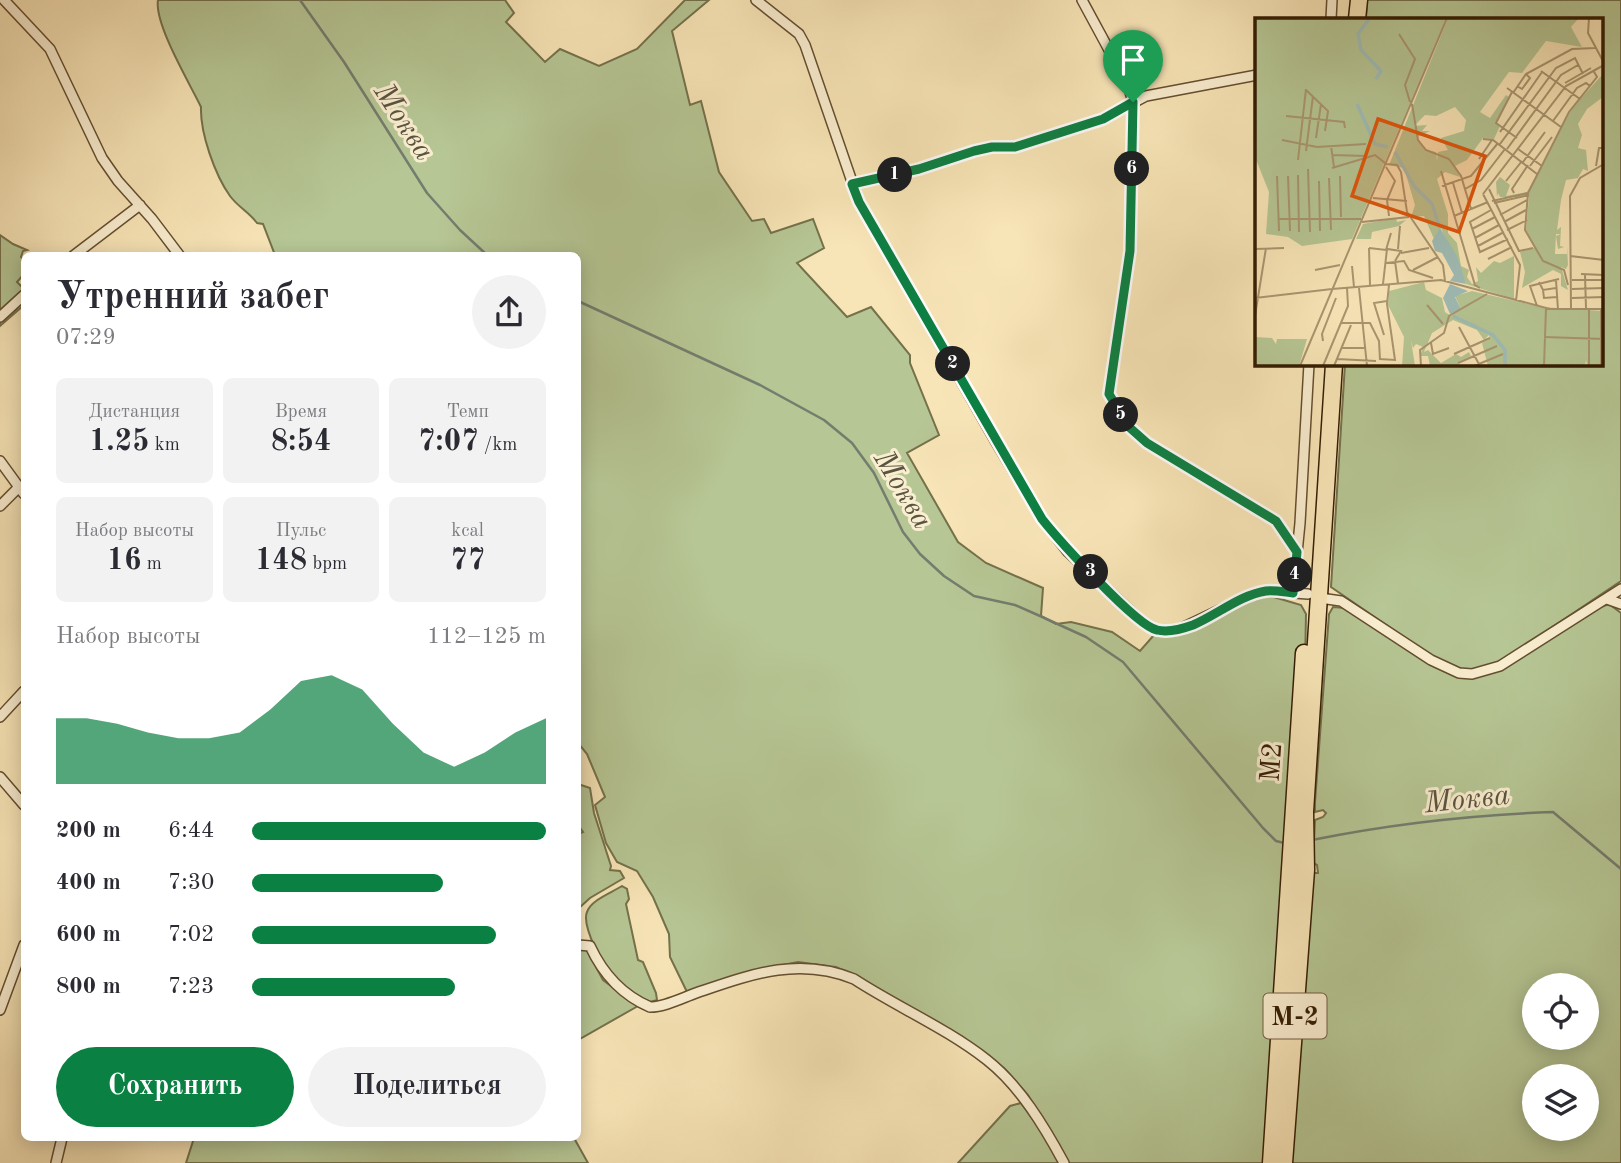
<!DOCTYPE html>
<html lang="ru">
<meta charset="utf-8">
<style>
body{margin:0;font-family:"Old Standard TT",serif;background:#f2f2f3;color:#2b2b33;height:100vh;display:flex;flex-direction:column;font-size:26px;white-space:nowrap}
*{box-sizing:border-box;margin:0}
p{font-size:23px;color:#7c7c81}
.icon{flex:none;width:38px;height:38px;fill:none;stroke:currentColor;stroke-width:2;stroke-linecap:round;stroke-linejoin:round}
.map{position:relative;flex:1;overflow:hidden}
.panel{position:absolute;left:21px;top:252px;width:560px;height:889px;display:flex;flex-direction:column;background:#fff;border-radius:10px;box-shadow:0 4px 18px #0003}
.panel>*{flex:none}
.fabs{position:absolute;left:1522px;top:973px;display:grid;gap:14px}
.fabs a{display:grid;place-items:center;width:77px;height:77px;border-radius:50%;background:#fff;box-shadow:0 4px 18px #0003;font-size:35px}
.pin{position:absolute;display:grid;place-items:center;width:60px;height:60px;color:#fff;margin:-72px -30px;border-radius:50% 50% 50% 0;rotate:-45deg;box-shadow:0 0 7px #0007}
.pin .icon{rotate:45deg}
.km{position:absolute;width:35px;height:35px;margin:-18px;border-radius:50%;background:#222;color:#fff;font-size:19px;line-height:35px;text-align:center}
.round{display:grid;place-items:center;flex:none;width:74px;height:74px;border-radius:37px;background:#f2f2f3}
.summary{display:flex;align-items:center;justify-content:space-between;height:119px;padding:0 35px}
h1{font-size:38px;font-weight:600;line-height:52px}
.stats{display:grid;grid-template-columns:repeat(3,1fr);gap:10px;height:119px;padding:7px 35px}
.stats div{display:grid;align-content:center;border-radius:10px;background:#f2f2f3;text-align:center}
.stats b{font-size:30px;font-weight:600}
.stats small{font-size:19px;font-weight:400}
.stats p{font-size:19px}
.chart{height:196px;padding:14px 35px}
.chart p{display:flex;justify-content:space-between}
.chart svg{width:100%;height:126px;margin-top:7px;fill:#0b8043;opacity:.7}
.action{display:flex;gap:14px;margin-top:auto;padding:14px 35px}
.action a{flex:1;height:80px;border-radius:42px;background:#0b8043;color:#fff;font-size:28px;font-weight:600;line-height:80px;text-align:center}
.action a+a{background:#f2f2f3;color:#2b2b33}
ul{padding:0 35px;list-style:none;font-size:23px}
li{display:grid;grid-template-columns:112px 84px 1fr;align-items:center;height:52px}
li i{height:18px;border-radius:9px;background:#0b8043}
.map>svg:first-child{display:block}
.green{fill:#b6c694;stroke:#74714b;stroke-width:2;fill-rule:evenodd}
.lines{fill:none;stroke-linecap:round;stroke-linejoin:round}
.stream{stroke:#747d6e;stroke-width:2.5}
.minor-casing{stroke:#644e2f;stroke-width:12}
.trunk-casing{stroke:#331c02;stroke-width:19}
.minor{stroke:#faeed0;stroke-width:9}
.trunk{stroke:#f8e5b7;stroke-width:16}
.route-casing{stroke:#fff;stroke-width:14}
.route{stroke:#0b8043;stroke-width:9}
.labels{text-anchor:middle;stroke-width:6;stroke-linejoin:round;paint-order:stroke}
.shield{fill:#faeed0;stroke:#6f5b40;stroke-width:2}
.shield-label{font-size:26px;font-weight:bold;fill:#331c02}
.street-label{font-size:28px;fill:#331c02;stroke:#faeed0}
.water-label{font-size:30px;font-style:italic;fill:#595441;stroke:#faeed0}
.inset-river{fill:none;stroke:#9fbdb6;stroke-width:3.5}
.inset-road{fill:none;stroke:#a9956f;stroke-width:2}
.view{fill:#df560c;fill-opacity:0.15;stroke:#df560c;stroke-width:3.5}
.inset-edge{fill:none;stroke:#331c02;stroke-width:3.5}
</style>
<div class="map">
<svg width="1621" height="1163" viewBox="0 0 1621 1163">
<rect width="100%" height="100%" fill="#f8e5b7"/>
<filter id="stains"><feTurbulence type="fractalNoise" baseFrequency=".00286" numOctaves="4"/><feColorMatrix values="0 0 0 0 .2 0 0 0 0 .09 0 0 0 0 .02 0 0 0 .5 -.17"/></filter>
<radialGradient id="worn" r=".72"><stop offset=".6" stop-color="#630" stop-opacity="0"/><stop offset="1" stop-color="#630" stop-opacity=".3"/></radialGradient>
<!-- green -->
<path class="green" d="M158,0H505L514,13L506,22L545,62L560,49L599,66L637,49L685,0H709L672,31L690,105L701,101L719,172L752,221L764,219L771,233L813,219L824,248L797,263L847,317L871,307L910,355V363L939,435L907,453L958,542L986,563L1043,588L1041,616L1056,624L1071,622L1112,632L1140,651L1154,635L1183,630L1223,610L1267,595L1301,605L1306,614L1305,666L1271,1163H1069L1028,1095L1005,1069L963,1037L854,975L836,967L798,962L751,971L687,992L670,957L669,934L653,897L637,871L617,862L606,843L595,805L605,797L587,754L578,743V256L275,255L263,224L257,223C249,212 238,207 230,196C215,175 200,133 201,107C190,84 154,24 158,0Z
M1367,0H1621V581L1499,663L1476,670L1461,669L1430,655L1331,587L1345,364H1602V19H1366Z
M0,235L13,244L27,250L23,251L21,257L24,260V274L17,282L21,286L24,283V305L0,326Z
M1609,604L1621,613V1163H1290L1312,873H1318L1317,865L1313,863L1315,820L1323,817L1326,813L1323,810L1315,812V802L1329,614L1333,607L1345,608L1471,678L1502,668L1595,609ZM1535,985H1587V1038H1535ZM1535,1076H1587V1129H1535Z
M578,784L590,788L594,813L611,866L610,870L620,871L624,878L590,898L578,909V834L583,832L578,825Z
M622,886L627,889L629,899L626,904L638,960L643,962L656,993L657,1000L647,1003C637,996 625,989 615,981C605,972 581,925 587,912C591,900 611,893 622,886Z
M578,948L587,950L603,980L638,1006L578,1040Z
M1021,1103L1054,1149L1062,1163H958L1010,1106Z
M194,1138H574L588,1163H186Z"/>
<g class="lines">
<!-- stream -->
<path class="stream" d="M300,0L344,62L427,193L460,230L488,256
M578,301L760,385L824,420L852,443L874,473L903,532L920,554L944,576L974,596L1015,605L1040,616L1086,637L1123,662L1263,828L1276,841L1284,843
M1312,840C1391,824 1472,815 1553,812L1621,869"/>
<!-- minor casing -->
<g class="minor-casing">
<path id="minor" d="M4,0L50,49L102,158L118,181L152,219L180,256
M756,0L799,34L805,45L859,202L996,442L1042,519L1068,552L1139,619L1155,630L1169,631L1182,628L1247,597L1266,591L1308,594
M1082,0L1128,85L1133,102L1130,251L1109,395L1129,427L1147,443L1276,521L1297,552
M1331,19L1332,0
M852,184L919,169L974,151L992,147H1015L1103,119L1146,96L1257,75
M73,256L140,205
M0,317L24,295
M0,461L24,494
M0,506L19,487
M1293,593L1300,523L1309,364
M1320,598L1341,601L1431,660L1459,673L1472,674L1500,666L1621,589
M1607,599L1621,604
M0,717L24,691
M0,777L24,805
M578,945L590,946C603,974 622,995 650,1007C665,1007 682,998 696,993C749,975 798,956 854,979C897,1007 946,1028 987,1060C1020,1086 1044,1126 1064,1163
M0,1010L24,945
M56,1163L62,1138"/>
</g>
<!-- trunk casing -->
<g class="trunk-casing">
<path id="trunk" d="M1357,19L1359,0
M1271,1163L1304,653
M1284,1163L1306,870L1305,812L1334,364"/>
</g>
<!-- minor -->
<use href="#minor" class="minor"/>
<!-- trunk -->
<use href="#trunk" class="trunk"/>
</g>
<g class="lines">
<!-- route casing -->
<g class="route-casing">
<path id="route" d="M1133,102L1130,251L1109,394L1129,427L1147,443L1276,521L1297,552L1293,593C1284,592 1274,590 1266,591C1240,595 1217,615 1193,625C1182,629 1169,633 1157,630C1136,626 1058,539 1042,519L859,202L852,184L919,169L974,151L992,147H1015L1103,119Z"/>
</g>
<!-- route -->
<use href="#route" class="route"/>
</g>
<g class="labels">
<!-- shield labels -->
<rect class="shield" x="1263.5" y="993.5" width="63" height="45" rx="5"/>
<g class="shield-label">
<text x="1295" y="1025">М-2</text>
</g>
<!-- street labels -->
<g class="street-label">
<text transform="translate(1270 762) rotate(-86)" y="10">М2</text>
</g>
<!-- water labels -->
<g class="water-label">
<text transform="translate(405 121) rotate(57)" y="10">Моква</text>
<text transform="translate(904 489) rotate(59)" y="10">Моква</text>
<text transform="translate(1467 798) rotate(-6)" y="10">Моква</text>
</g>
</g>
<!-- overview -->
<g transform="translate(1255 18)">
<rect width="348" height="348" fill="#f8e5b7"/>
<path d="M0,0H191L97,221L47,228L33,219L11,216L14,174L0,139ZM193,0H324L316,9L327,29L291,23L267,55L254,54L225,94L235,100L251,77L254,79L241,104L245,108L239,121L228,120L212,142L200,148L205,159L190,154L182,161L193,196V215L202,225L206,248L214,252L212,259L217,266L223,263L221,249L226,255L239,243L245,245L259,238V281L211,266L186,210L179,221L169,198L156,199L160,187L149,150L134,147ZM200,89L211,102L209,113L186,120L193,132L183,134L182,143L181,134L171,132L162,119L175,113H167L172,107L159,108L170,97L181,98ZM348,56V79L332,91L323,106L327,117L323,130L331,132L333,153L328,151L323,160L311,162L306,182L302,212L306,209L305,228L309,229L303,231L301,218L306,216H301L300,236H312V228L313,247L311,251L306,249L313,272L306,268V256L298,252L267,270L270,254L265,234L279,230L271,212L274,179H245L243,175L242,179L241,164L245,159L255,167L251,178L272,174L318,89ZM141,200L142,204L151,202L144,208L117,214L116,221H101L108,206ZM169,264L171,272L187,280L190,294L196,298L206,291L200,278L217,273L286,289L348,293V348H332L331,342L330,348H233L227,325L235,321L234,317L229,322L222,312L198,302L177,315L169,334L173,332L186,345L201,336L206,339L214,334L216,338L203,344L204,348H175L173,338H165L168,329L161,326L158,330L156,322L160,348H147L149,319L133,287L134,273ZM0,319L17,320L21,326L22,321H52L44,348H0Z" fill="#b6c694" fill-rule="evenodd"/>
<path d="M185,210L202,238L211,266L195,263L199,257L187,235L180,233L177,223ZM195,266L213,273L200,279L206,291L195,296L188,280Z" fill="#9fbdb6"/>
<path class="inset-river" d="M115,0L103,16L106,32L126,53L121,61M102,86L120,126L133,129M140,134L159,168L177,186L185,210M198,298L238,317L250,332V348"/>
<path class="inset-road" d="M334,0L333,15L349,45M144,16L160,41L150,67L155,84M286,53L325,81M310,65L336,50M262,68L267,71L275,60L271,56M252,70L306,109M51,72L73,93L70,113M257,74L241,105L262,120M258,75L271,56L317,31L340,30M157,86L163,122L171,132L194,141L206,158L216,191M31,98L89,104L90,110M298,103L322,70L331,65L335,68M245,114L287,54M61,120L66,86M228,121L238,122L282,156M27,122L62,129L111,126M245,126L301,50L320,40L328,56M76,128L79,149M252,131L306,57L323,47M263,131L287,148M51,133L58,78M77,137L111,138M224,141L237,122M43,142L51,71M268,144L290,114M131,146L142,147L146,154L152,194L188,247L190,263M275,148L297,119M341,148L344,130H349M131,149L140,163L132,182L134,198M77,150L120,137L130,145M53,151L55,214M186,153L220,267L225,270M43,157L44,214M22,158L24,213M33,158L35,213M85,158L86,199M74,160L76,212M64,163L65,213M251,163L267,143M198,165L207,195M187,168L216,158L243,125M210,171L226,162L250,131M234,171L264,233L278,230M259,175L257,171L273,147M228,176L311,68L349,47M228,176L265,247L261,283M118,180L152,183M237,183L273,175M239,185L274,177M236,192L215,204L225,234L253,221M245,197L272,182M199,198L233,184M23,201H106M107,204L154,199M249,204L271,192M217,211L240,199M252,212L272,202M220,220L244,207M223,228L249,214M114,230L131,232L136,215M114,230L115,267M0,231L29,230M143,231L145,208M146,235L174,230M315,238L349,242M233,241L257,229M140,243L143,265M131,245L149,243L154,252L178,260M97,248L99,269M60,252L85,247M158,252L183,239M326,256L349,257M330,257L331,290M301,262L303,292M317,262H349M284,264L288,272L301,270M128,266L132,231L146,233L140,243M313,267L309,252L288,243L270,212L273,175L314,94L342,59L338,52M104,270L112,348M77,271L186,262L295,291H349M317,271L349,270M288,272L289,280L302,279M0,280L77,271M317,280L349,279M172,287L188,306M282,288L275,268L304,261M316,291L315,178L325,160L349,146M346,292V348M0,298L11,230M86,305H115L124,323L125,342M204,309L225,348M129,317L119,285L132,283M289,319L349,321M68,323L67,316L81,280M176,325L178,336L194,330M87,330H111M199,336L235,320M82,341L121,343M124,341L140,342L132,286L134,267M203,345L242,328M334,347V292M45,348L192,0M68,348L93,288L92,270M79,348L96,307M166,348L165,332L189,315L194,298L232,276M219,348L248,336M289,348L291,290"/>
<path class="view" d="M123,101L230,138L204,214L97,178Z"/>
<rect width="348" height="348" class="inset-edge"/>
</g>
<rect width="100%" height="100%" filter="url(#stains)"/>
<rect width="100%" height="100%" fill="url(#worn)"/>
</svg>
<div class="fabs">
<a><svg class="icon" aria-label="locate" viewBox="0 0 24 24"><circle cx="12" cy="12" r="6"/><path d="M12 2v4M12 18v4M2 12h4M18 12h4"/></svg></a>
<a><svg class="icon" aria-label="layers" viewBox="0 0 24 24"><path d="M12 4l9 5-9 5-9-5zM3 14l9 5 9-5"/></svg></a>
</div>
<div class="pin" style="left:1133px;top:102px;background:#1e9e55"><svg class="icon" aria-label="arrive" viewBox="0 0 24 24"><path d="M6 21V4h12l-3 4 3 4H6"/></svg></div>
<b class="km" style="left:895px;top:175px">1</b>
<b class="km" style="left:953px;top:364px">2</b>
<b class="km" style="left:1091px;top:572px">3</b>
<b class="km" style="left:1295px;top:575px">4</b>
<b class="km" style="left:1121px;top:415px">5</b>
<b class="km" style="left:1132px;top:169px">6</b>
<section class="panel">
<div class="summary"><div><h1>Утренний забег</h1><p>07:29</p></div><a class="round"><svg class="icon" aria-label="share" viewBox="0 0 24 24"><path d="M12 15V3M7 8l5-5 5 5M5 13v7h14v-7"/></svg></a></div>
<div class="stats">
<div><p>Дистанция</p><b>1.25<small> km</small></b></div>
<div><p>Время</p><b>8:54</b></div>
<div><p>Темп</p><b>7:07<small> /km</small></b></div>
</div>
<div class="stats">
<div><p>Набор высоты</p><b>16<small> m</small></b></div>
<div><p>Пульс</p><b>148<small> bpm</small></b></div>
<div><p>kcal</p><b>77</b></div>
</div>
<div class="chart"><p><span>Набор высоты</span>112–125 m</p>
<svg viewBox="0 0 160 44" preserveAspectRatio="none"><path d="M0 44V21L10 21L20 23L30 26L40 28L50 28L60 26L70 18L80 8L90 6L100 11L110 23L120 33L130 38L140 33L150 26L160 21V44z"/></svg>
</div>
<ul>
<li><b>200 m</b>6:44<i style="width:100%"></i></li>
<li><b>400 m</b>7:30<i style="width:65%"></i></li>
<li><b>600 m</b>7:02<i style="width:83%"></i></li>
<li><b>800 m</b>7:23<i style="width:69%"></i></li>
</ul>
<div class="action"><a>Сохранить</a><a>Поделиться</a></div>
</section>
</div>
